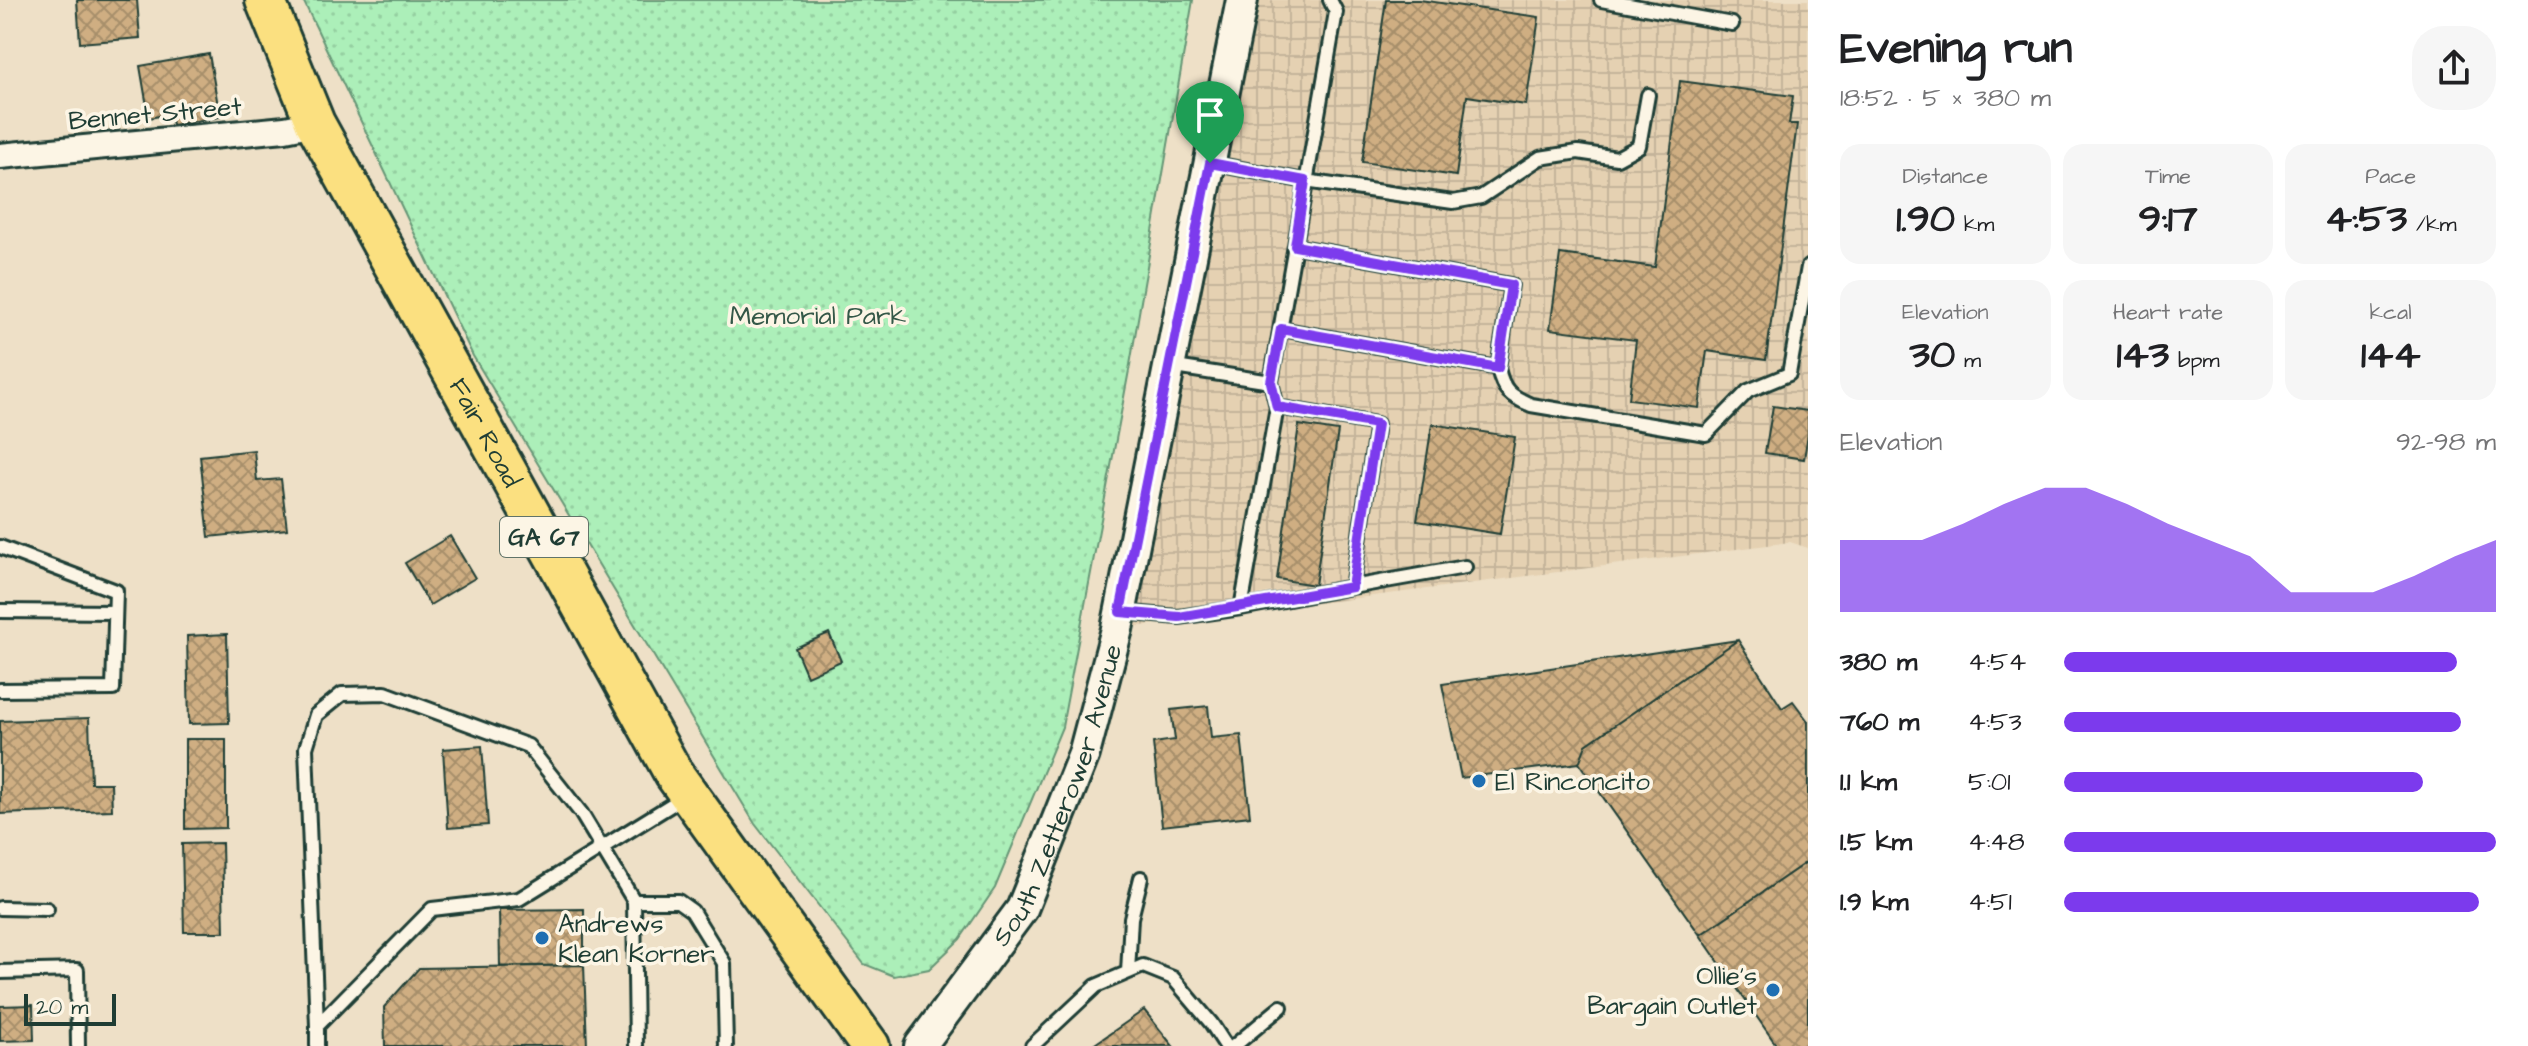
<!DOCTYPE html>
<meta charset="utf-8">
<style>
body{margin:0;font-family:"Architects Daughter",sans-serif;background:#f6f6f6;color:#202124;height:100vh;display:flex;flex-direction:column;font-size:30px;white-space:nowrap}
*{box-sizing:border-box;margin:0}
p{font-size:26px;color:#757577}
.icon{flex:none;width:44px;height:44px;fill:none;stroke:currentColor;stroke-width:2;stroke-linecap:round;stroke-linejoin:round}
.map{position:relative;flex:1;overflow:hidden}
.panel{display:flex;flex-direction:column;background:#fff;width:720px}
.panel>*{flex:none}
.scale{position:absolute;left:24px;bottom:20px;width:92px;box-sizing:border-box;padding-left:8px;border:4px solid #1f3d34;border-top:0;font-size:22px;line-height:28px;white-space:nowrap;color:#1f3d34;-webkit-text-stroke:6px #fcf5e5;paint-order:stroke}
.pin{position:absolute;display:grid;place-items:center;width:68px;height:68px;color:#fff;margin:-82px -34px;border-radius:50% 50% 50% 0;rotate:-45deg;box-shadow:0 0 8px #0007}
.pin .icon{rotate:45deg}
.round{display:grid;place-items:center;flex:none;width:84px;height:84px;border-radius:32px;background:#f6f6f6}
.overview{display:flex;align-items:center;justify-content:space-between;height:136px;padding:0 32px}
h1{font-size:44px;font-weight:700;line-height:60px}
.stats{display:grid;grid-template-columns:repeat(3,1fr);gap:12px;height:136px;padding:8px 32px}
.stats div{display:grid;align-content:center;border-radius:20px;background:#f6f6f6;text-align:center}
.stats b{font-size:40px;font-weight:700}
.stats small{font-size:22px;font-weight:400}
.stats p{font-size:22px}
.chart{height:224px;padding:16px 32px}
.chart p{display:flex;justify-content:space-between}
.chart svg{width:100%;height:144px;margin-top:8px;fill:#7c3aed;opacity:.7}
ul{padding:0 32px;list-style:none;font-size:26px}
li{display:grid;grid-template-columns:128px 96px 1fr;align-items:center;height:60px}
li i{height:20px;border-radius:10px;background:#7c3aed}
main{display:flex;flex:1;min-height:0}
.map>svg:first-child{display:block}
.industrial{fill:url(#industrial-grid)}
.park{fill:url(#park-dots);stroke:#669676;stroke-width:2}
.building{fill:url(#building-cross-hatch);stroke:#1f3d34;stroke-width:2}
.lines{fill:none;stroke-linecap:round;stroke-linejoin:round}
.service-casing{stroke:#1f3d34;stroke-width:18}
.minor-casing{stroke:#1f3d34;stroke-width:30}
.tertiary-casing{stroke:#1f3d34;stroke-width:36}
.primary-casing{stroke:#1f3d34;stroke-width:44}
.service{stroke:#fcf5e5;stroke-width:12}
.minor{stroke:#fcf5e5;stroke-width:24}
.tertiary{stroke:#fcf5e5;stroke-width:30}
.primary{stroke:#fbe080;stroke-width:38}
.route-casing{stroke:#fff;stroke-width:16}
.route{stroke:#7c3aed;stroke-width:10}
.poi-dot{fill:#1f6fb2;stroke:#fcf5e5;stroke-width:3}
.labels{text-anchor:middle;stroke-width:7;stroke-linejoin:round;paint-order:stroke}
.shield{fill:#fcf5e5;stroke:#617469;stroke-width:2}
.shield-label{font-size:24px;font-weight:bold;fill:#1f3d34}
.street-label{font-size:26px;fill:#1f3d34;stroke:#fcf5e5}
.park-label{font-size:26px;fill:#345848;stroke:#fcf5e5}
.poi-label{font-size:26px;fill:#1f3d34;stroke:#fcf5e5;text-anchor:start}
</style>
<main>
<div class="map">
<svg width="1808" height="1046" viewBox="0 0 1808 1046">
<defs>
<pattern id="industrial-grid" width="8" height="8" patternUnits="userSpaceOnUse" patternTransform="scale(2)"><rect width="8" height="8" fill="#e5d1b2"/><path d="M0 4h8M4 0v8" fill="none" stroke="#c4b49a"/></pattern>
<pattern id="park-dots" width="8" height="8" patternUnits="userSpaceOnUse" patternTransform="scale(2)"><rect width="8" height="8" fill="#acefb9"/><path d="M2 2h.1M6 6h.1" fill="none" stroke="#94cea0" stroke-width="1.8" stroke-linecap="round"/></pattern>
<pattern id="building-cross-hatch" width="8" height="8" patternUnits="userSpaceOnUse" patternTransform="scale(2)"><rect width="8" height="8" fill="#cfae82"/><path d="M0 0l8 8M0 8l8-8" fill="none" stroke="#a78f6b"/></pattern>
</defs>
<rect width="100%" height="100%" fill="#eee0c7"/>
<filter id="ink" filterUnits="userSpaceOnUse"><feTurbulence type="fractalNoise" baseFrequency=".0125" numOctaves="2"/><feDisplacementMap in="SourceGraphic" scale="16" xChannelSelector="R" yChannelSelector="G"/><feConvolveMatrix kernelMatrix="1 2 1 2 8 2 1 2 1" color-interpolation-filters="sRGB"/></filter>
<g filter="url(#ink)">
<!-- industrial -->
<path class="industrial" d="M1242,0H1808V548L1790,542L1117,629Z"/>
<!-- park -->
<path class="park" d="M303,0H1193L1130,365L1062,727L995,888L960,939L929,969L894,976L864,964L755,824L473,356Z"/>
<!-- building -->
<path class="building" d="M77,0H137L140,38L80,43Z
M1386,0H1420L1539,17L1526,105L1467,96L1456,176L1362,162Z
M209,54L220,117L172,125L170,114L149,118L140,66Z
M1680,81L1793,96L1789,124H1797L1766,360L1707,351L1699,408L1629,399L1636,340L1550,329L1560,254L1655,267Z
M1773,406L1808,411V434L1804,459L1765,453Z
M1432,424L1515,437L1500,534L1417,521Z
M1299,425L1338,431L1315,585L1277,579Z
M254,450L257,481L281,479L287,529L209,537L200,456Z
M450,536L475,578L430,605L405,563Z
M829,633L841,661L807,676L795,648Z
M227,634L229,723L189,724L187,636Z
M1738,640L1586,745L1579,763L1461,778L1442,684Z
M1738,640L1782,708L1793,701L1808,721V861L1700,935L1579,763L1586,745Z
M1208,706L1211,738L1241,735L1250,816L1162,826L1153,743L1175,740L1171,710Z
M89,718L91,783H111L112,810L0,814V721Z
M185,739H226V828L185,829Z
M482,746L488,825L448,828L443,749Z
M222,843L224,932H184L182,844Z
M1808,861V1046H1777L1700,935Z
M584,909V965L500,967L499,910Z
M584,965L587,1046H385L384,1007L419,968Z
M33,1005L34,1040L0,1041V1006Z
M1144,1010L1173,1046H1092Z"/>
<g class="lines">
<!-- service casing -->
<g class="service-casing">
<path id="service" d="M1601,0L1732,24
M1210,163L1305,181L1453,202L1481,197L1540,158L1578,152L1617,158L1639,146L1648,95
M1281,329L1498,368L1511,285L1295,246
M1169,366L1271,382
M1498,368C1503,391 1510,396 1531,405L1706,434L1748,391L1789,374L1808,267
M0,547L116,591L113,689L0,690
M1352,587L1465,567
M1241,608L1352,587L1377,424L1277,407
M0,611L115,612
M1120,612L1179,617L1241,608L1277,407L1271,382L1336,12L1330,0
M634,901H678L692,911L724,963L726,1046
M0,908L47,909
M0,972L77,970L78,1046
M1128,972L1131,918L1141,878
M317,1026L306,748L316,715L342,694L385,693L528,746L581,813L634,901L636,1046
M317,1046V1026L432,909L519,899L684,797
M1032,1046L1096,986L1143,966L1173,978L1211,1023L1226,1046
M1234,1046L1281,1007"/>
</g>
<!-- minor casing -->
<g class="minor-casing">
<path id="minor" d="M0,156L285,129L315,123"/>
</g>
<!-- tertiary casing -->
<g class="tertiary-casing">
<g id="tertiary">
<path id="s1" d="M920,1046L1022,909L1084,754L1117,629L1242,0"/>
</g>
</g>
<!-- primary casing -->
<g class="primary-casing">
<g id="primary">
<path id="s2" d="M265,0L315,123L674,774L870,1046"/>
</g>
</g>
<!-- service -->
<use href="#service" class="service"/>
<!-- minor -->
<use href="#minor" class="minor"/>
<!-- tertiary -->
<use href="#tertiary" class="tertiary"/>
<!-- primary -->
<use href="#primary" class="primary"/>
</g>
</g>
<g class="lines" filter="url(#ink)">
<!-- route casing -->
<g class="route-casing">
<path id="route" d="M1210,163L1305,181L1295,246L1511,285L1498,368L1281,329L1271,382L1277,407L1377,424L1352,587L1179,617L1120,612Z"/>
</g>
<!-- route -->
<use href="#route" class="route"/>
</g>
<!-- markers -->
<g class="poi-dot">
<circle cx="1479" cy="781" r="8"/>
<circle cx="542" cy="938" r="8"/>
<circle cx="1773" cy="990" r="8"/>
</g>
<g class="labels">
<!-- shield labels -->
<rect class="shield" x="500" y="517" width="88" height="40" rx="6"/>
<g class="shield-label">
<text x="544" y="545">GA 67</text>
</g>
<!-- street labels -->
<g class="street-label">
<text transform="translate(155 113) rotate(-5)" y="9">Bennet Street</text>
<text dy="9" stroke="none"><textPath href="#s2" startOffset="486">Fair Road</textPath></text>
<text dy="9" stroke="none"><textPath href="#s1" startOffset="290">South Zetterower Avenue</textPath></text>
</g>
<!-- park labels -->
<g class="park-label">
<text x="818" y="324">Memorial Park</text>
</g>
<!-- poi labels -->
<g class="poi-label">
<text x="1495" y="790">El Rinconcito</text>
<text x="558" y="932">Andrews<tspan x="558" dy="30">Klean Korner</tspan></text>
<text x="1757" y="984" text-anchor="end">Ollie's<tspan x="1757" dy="30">Bargain Outlet</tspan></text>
</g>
</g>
</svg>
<div class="scale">20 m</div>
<div class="pin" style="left:1210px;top:163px;background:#1e9e55"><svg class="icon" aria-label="arrive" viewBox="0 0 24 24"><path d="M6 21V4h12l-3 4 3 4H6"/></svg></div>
</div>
<section class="panel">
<div class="overview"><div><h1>Evening run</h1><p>18:52 · 5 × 380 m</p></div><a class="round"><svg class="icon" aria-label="share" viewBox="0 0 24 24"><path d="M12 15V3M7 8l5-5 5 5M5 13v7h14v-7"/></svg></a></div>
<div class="stats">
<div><p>Distance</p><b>1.90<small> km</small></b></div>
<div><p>Time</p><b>9:17</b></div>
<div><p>Pace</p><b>4:53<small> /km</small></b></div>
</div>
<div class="stats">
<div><p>Elevation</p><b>30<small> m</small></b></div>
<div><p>Heart rate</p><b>143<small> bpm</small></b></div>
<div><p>kcal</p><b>144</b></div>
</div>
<div class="chart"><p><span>Elevation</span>92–98 m</p>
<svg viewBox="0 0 160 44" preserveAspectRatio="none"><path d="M0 44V22L10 22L20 22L30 17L40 11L50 6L60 6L70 11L80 17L90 22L100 27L110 38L120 38L130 38L140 33L150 27L160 22V44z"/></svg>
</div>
<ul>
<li><b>380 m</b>4:54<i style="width:91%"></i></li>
<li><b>760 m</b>4:53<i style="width:92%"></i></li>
<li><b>1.1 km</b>5:01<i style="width:83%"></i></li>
<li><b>1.5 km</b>4:48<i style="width:100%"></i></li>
<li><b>1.9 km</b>4:51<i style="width:96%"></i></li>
</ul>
</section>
</main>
